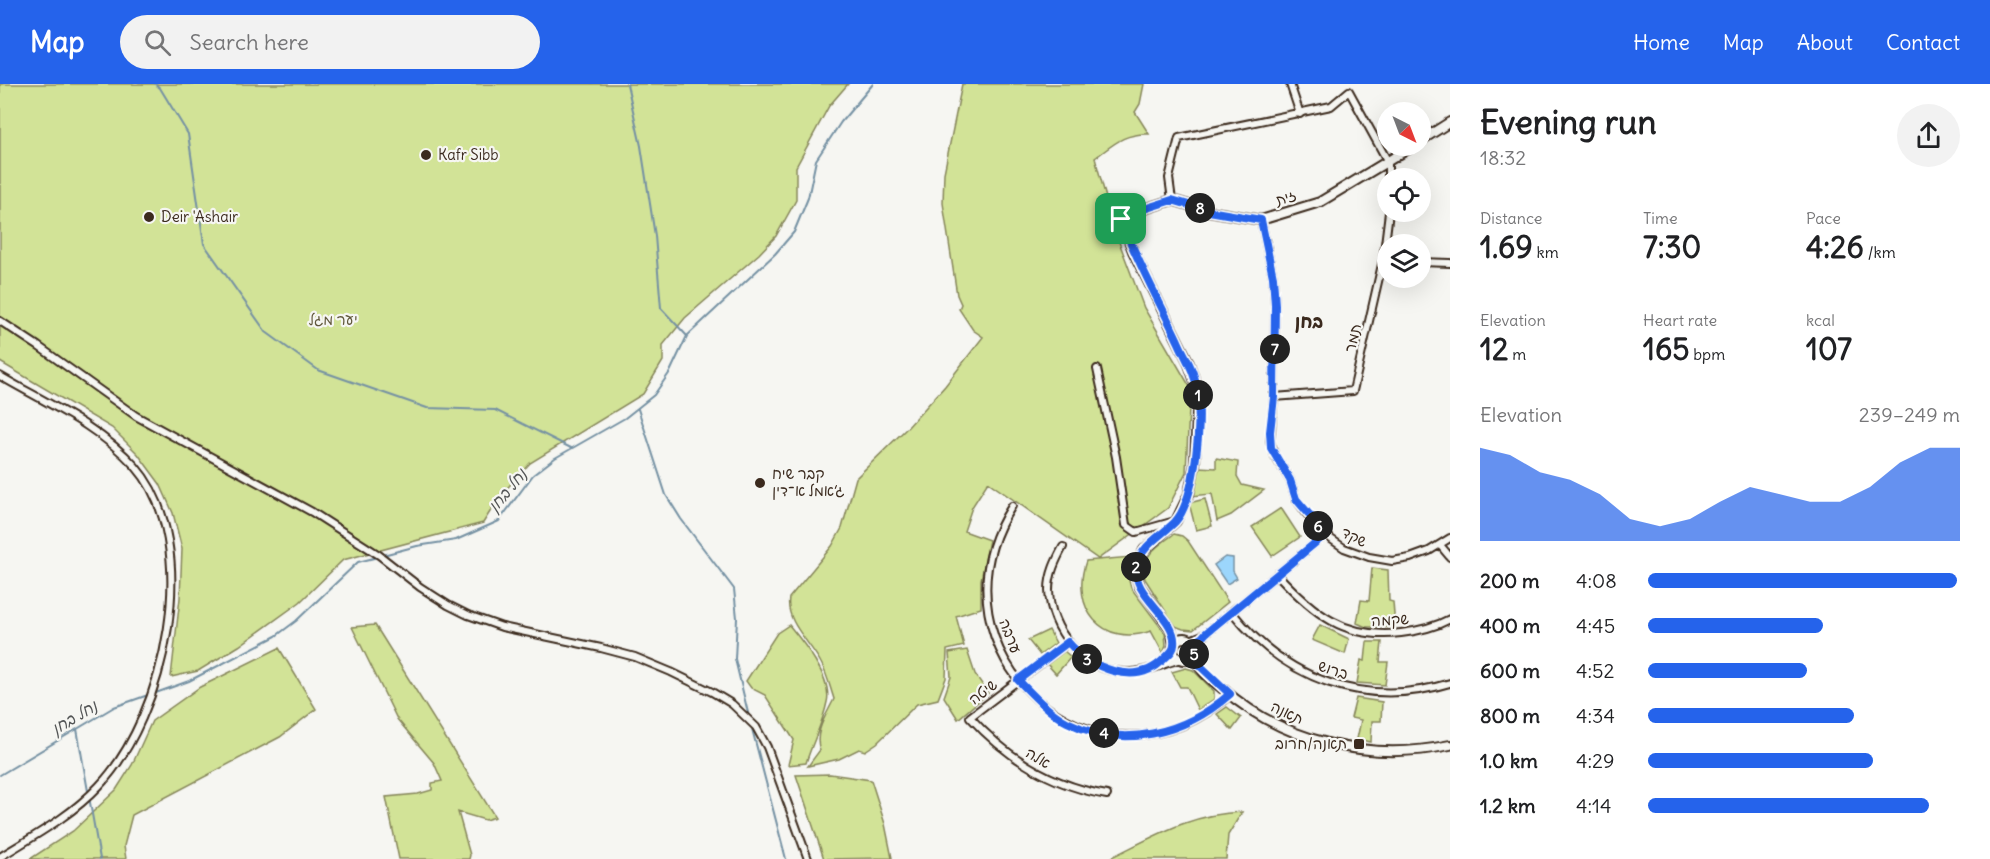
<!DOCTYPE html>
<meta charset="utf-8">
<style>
body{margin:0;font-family:Delius,"Playpen Sans Hebrew",sans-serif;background:#f2f2f2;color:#202124;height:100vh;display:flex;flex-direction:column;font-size:22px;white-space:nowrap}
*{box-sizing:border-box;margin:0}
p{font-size:20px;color:#757577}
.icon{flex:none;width:33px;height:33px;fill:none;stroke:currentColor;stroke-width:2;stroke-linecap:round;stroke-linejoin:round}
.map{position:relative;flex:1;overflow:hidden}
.drawer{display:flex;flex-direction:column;background:#fff;width:540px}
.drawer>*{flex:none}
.needle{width:39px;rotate:138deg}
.fabs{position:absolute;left:1377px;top:18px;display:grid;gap:12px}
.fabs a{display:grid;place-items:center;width:54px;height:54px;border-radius:50%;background:#fff;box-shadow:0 6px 24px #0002;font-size:30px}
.pin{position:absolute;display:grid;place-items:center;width:51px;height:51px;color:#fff;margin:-26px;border-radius:12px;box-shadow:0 3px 9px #0006}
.km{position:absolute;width:30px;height:30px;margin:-15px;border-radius:50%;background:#222;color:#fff;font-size:16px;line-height:30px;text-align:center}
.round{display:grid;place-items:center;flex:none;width:63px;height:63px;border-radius:32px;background:#f2f2f2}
.headline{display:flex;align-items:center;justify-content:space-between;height:102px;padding:0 30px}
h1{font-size:33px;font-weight:800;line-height:45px}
.stats{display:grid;grid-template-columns:repeat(3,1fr);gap:9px;height:102px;padding:6px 30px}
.stats div{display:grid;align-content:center}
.stats b{font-size:30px;font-weight:800}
.stats small{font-size:16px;font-weight:400}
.stats p{font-size:16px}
.chart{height:168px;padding:12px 30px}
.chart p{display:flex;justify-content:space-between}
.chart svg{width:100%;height:108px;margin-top:6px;fill:#2563eb;opacity:.7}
ul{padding:0 30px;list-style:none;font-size:20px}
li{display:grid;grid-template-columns:96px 72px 1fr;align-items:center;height:45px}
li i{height:15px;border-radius:8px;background:#2563eb}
header{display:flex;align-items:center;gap:36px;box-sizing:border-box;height:84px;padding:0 30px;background:#2563eb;color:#fff}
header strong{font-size:28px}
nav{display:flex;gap:33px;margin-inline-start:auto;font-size:21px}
.search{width:420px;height:54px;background:#f2f2f2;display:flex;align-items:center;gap:15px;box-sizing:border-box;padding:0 21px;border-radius:33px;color:#757577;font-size:22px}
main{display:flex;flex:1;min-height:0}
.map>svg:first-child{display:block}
.green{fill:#d2e397;stroke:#86865a;stroke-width:1.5}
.water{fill:#9cd6fc;stroke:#7591a3;stroke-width:1.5}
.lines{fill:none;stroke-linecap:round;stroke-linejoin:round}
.stream{stroke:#7591a3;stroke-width:2}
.minor-casing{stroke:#3b2a1e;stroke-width:10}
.tertiary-casing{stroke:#3b2a1e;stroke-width:12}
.minor{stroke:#f6f6f2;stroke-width:6}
.tertiary{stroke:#f6f6f2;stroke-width:8}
.route-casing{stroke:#fff;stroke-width:12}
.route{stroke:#2563eb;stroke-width:8}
.poi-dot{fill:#3b2a1e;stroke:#f6f6f2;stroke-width:2}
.labels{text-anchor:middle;stroke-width:4.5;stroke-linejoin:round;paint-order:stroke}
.poi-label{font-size:15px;fill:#3b2a1e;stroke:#f6f6f2;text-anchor:start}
.street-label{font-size:15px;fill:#3b2a1e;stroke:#f6f6f2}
.park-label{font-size:15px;fill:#61583c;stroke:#f6f6f2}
.water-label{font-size:16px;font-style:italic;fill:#535556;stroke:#f6f6f2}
.quarter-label{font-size:18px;font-weight:bold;fill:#3b2a1e;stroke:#f6f6f2}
</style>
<header>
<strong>Map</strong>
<div class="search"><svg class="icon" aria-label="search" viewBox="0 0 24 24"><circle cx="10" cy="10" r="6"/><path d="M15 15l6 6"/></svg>Search here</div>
<nav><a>Home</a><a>Map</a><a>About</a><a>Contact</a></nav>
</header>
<main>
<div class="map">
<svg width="1450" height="775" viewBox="0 0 1450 775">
<rect width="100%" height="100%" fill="#f6f6f2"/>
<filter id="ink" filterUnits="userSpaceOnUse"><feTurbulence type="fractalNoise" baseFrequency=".0167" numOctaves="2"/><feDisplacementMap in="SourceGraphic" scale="12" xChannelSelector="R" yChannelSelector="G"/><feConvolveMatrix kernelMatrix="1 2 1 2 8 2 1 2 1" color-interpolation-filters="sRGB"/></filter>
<g filter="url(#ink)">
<!-- green -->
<path class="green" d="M0,0H848L829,22L796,83V116L776,152L759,170L685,234L663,261V277L643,310L530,379L500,412L483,439L343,476L300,518L239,562L198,587L171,593L180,514L182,465L173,429L160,400L138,370L112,344L0,278Z
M962,0H1144L1140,20L1135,28L1149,50C1124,49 1114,60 1095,74L1116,150L1144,224L1190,303L1186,388L1168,424L1098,475L988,398L972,423L964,447L989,456L981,496V524L956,532L964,562L947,566L946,594L938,615L917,620L877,659L865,667L859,665L839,675L808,682L820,666C813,649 827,630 834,615C830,603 827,590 821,579C811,559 785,538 789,514L832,462L842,444L856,394L908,343L945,302L983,253L973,246L959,225L961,220L957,211L943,119L944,89Z
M1216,374L1238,378L1237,392L1242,401L1264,406L1231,431L1217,437L1212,410L1191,412L1197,398L1199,383L1216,384Z
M1205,415L1212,442L1196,446L1189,419Z
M1281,424L1300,453L1272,472L1252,443Z
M1174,450L1182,452L1188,457L1228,518L1193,546L1183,545L1175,542L1145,495C1140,472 1157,462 1174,450Z
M1131,473C1127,484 1127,493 1131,504L1165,549L1166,562L1163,569L1151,547C1102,564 1070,524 1086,477Z
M1372,484L1388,486L1389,517L1393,518L1395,543H1366L1357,539L1361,516L1369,517Z
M375,541L495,733L485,736L458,728L470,771L469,775H399L386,713L418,710L432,706V699L442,697L434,679L397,635L352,543Z
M789,541C803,558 833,595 827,618C823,639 812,659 806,679L788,681L794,656L765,611L751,604L746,597L777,549Z
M1320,541L1349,555L1345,570L1312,556Z
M1049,546L1056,559L1040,571L1028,556Z
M1367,558H1382L1380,578H1388L1385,601L1357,599L1361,576L1365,577Z
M279,564L316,625L280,653L132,731L124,762L126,775H30L73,747L116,706L132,681L152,637L200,603Z
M967,566L975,590L988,609L958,635L944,613L951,593L949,569Z
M1064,567L1071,573L1056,590L1047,580Z
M1186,584L1193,586L1214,607V615L1198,626L1187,603H1180L1172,588Z
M1356,614L1382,618L1381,637H1372L1371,658L1357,655L1361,636L1351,634Z
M1227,623L1241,634L1232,646L1217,630Z
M830,690L871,696L885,740L892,774L824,775L796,691Z
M1242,728L1228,751L1226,775H1108C1155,752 1189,730 1242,728Z"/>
<!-- water -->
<path class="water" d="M1225,473L1233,474V487L1237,494L1227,500L1214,481Z"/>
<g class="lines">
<!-- stream -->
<path class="stream" d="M155,0L160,4L188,50L204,160L266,248L318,286L427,324L495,326L571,364
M627,0L641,62L655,152L661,224L687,252
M638,325L666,411L681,435L734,505L737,534L735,575L749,633
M383,471L417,462L456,456L499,437L533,391L555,374L625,334L654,311L670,288L687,252L775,170L794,148L808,114L816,76L841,38L873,0
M153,610L189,597L276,552L296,537L358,478L378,473
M751,641L786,775
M77,645L100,775
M0,691L114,623L148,611"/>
<!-- minor casing -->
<g class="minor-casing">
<path id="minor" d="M1290,0L1300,30
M1172,116L1169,94L1179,54L1331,22L1349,7L1388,78V94
M1261,136L1273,193L1275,221L1274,313L1270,357L1275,372L1290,396L1296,415L1307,430L1331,455L1344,464L1369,473L1392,477L1410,474L1429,467L1450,454
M1420,178L1450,179
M0,237L38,262L136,332L312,428L379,471L420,503L448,521L468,531L502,543L601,564L635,573L671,588L712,608L732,620L756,643L767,663L808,775
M1097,285L1116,373L1126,441L1136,448L1175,437
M0,292C46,319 99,342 135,382C204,460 165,633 99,702C71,732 34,752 0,773
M1274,313L1353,307L1383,176L1389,128
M1012,422C920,566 1096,729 1230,611
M1440,461L1450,473
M1063,463C1056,476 1049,490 1049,506C1050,546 1083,586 1123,588C1143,590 1162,580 1181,575
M1277,490C1313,529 1345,556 1401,549C1418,547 1435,543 1450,535
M1232,528C1286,596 1365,625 1450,599
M1190,556L1203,551
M1069,558L970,633C1007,674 1052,702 1107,711
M1195,564L1206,549L1326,450
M1160,579L1174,565"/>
</g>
<!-- tertiary casing -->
<g class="tertiary-casing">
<path id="tertiary" d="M1420,57L1450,38
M1173 565a11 11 0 1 1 22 0a11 11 0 1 1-22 0Z
M1174,561L1171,545L1140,503L1135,486L1144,466L1176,437L1189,410L1195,380L1198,306L1188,277L1133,167L1121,135L1144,125L1172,116L1209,127L1261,136L1320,118L1413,62
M1194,571C1197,585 1212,596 1223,605C1285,659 1370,678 1450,661"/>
</g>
<!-- minor -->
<use href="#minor" class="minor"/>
<!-- tertiary -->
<use href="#tertiary" class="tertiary"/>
</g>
</g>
<g class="lines" filter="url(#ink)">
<!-- route casing -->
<g class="route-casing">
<path id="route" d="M1172,116L1209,127L1261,136L1273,193L1275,221L1274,313L1270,348L1271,364L1290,396L1296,415L1326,450L1206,549C1198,557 1191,567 1196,578L1230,610C1185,650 1123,666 1067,638C1048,628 1033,611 1018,596L1068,558C1090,584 1136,604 1164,575C1168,571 1174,567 1174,561C1178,533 1129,511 1137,481C1142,461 1161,452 1175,438C1196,415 1202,336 1197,305C1195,288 1186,275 1179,259C1160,218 1137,178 1121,135L1144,125Z"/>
</g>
<!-- route -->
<use href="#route" class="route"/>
</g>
<!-- markers -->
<g class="poi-dot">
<circle cx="426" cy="71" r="6"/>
<circle cx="149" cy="133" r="6"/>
<circle cx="760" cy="399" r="6"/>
<rect x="1353" y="654" width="12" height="12" rx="3"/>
</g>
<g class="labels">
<!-- poi labels -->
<g class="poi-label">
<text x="438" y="76">Kafr Sibb</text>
<text x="161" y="138">Deir 'Ashair</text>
<text x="772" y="395">קבר שיח<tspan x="772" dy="17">ג׳אמל א־דין</tspan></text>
<text x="1347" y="665" text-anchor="end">תאנה/חרוב</text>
</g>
<!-- street labels -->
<g class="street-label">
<text transform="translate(1286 114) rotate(-17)" y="5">זית</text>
<text transform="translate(1353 254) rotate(-77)" y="5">תמר</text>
<text transform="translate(1354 453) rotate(27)" y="5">שקד</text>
<text transform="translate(1390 536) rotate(-3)" y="5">שקמה</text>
<text transform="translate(1010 552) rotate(69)" y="5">ערבה</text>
<text transform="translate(1333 586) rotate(18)" y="5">ברוש</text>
<text transform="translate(983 608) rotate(-37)" y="5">שיטה</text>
<text transform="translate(1287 629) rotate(25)" y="5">תאנה</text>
<text transform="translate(1038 674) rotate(31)" y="5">אלה</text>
</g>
<!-- park labels -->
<g class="park-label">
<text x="333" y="241">יער מגל</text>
</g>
<!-- water labels -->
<g class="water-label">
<text transform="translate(507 406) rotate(-50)" y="6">נחל בחן</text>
<text transform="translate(74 633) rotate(-31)" y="6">נחל בחן</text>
</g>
<!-- quarter labels -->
<g class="quarter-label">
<text x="1309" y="244">בחן</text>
</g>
</g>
</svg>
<div class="fabs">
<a><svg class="needle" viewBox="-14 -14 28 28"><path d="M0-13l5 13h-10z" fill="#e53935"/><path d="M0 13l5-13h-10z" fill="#757577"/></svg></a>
<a><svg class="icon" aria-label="locate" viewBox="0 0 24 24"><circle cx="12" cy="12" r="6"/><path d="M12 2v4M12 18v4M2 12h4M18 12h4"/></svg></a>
<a><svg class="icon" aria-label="layers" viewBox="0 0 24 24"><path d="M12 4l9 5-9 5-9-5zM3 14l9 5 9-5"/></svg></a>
</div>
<div class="pin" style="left:1121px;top:135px;background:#1e9e55"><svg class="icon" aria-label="arrive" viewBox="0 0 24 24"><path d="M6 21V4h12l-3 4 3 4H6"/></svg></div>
<b class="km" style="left:1198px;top:311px">1</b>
<b class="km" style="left:1136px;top:483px">2</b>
<b class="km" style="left:1087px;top:575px">3</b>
<b class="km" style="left:1104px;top:649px">4</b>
<b class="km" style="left:1194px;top:570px">5</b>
<b class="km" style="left:1318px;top:442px">6</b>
<b class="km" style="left:1275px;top:265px">7</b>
<b class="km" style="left:1200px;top:124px">8</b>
</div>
<section class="drawer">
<div class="headline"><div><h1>Evening run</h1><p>18:32</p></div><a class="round"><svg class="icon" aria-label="share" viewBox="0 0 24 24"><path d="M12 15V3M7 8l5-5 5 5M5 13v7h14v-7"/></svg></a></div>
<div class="stats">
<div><p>Distance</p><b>1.69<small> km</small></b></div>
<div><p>Time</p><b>7:30</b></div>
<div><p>Pace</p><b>4:26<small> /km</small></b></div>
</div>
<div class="stats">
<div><p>Elevation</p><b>12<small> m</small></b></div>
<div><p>Heart rate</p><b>165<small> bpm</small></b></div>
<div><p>kcal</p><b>107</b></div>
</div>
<div class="chart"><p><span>Elevation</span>239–249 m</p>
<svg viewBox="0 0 160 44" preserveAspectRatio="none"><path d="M0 44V6L10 9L20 16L30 19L40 25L50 35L60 38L70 35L80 28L90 22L100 25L110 28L120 28L130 22L140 12L150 6L160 6V44z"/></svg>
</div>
<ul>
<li><b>200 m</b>4:08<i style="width:99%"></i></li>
<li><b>400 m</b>4:45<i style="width:56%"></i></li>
<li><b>600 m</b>4:52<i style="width:51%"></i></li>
<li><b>800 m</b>4:34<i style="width:66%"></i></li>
<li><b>1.0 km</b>4:29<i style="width:72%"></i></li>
<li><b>1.2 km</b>4:14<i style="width:90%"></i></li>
</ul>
</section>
</main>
